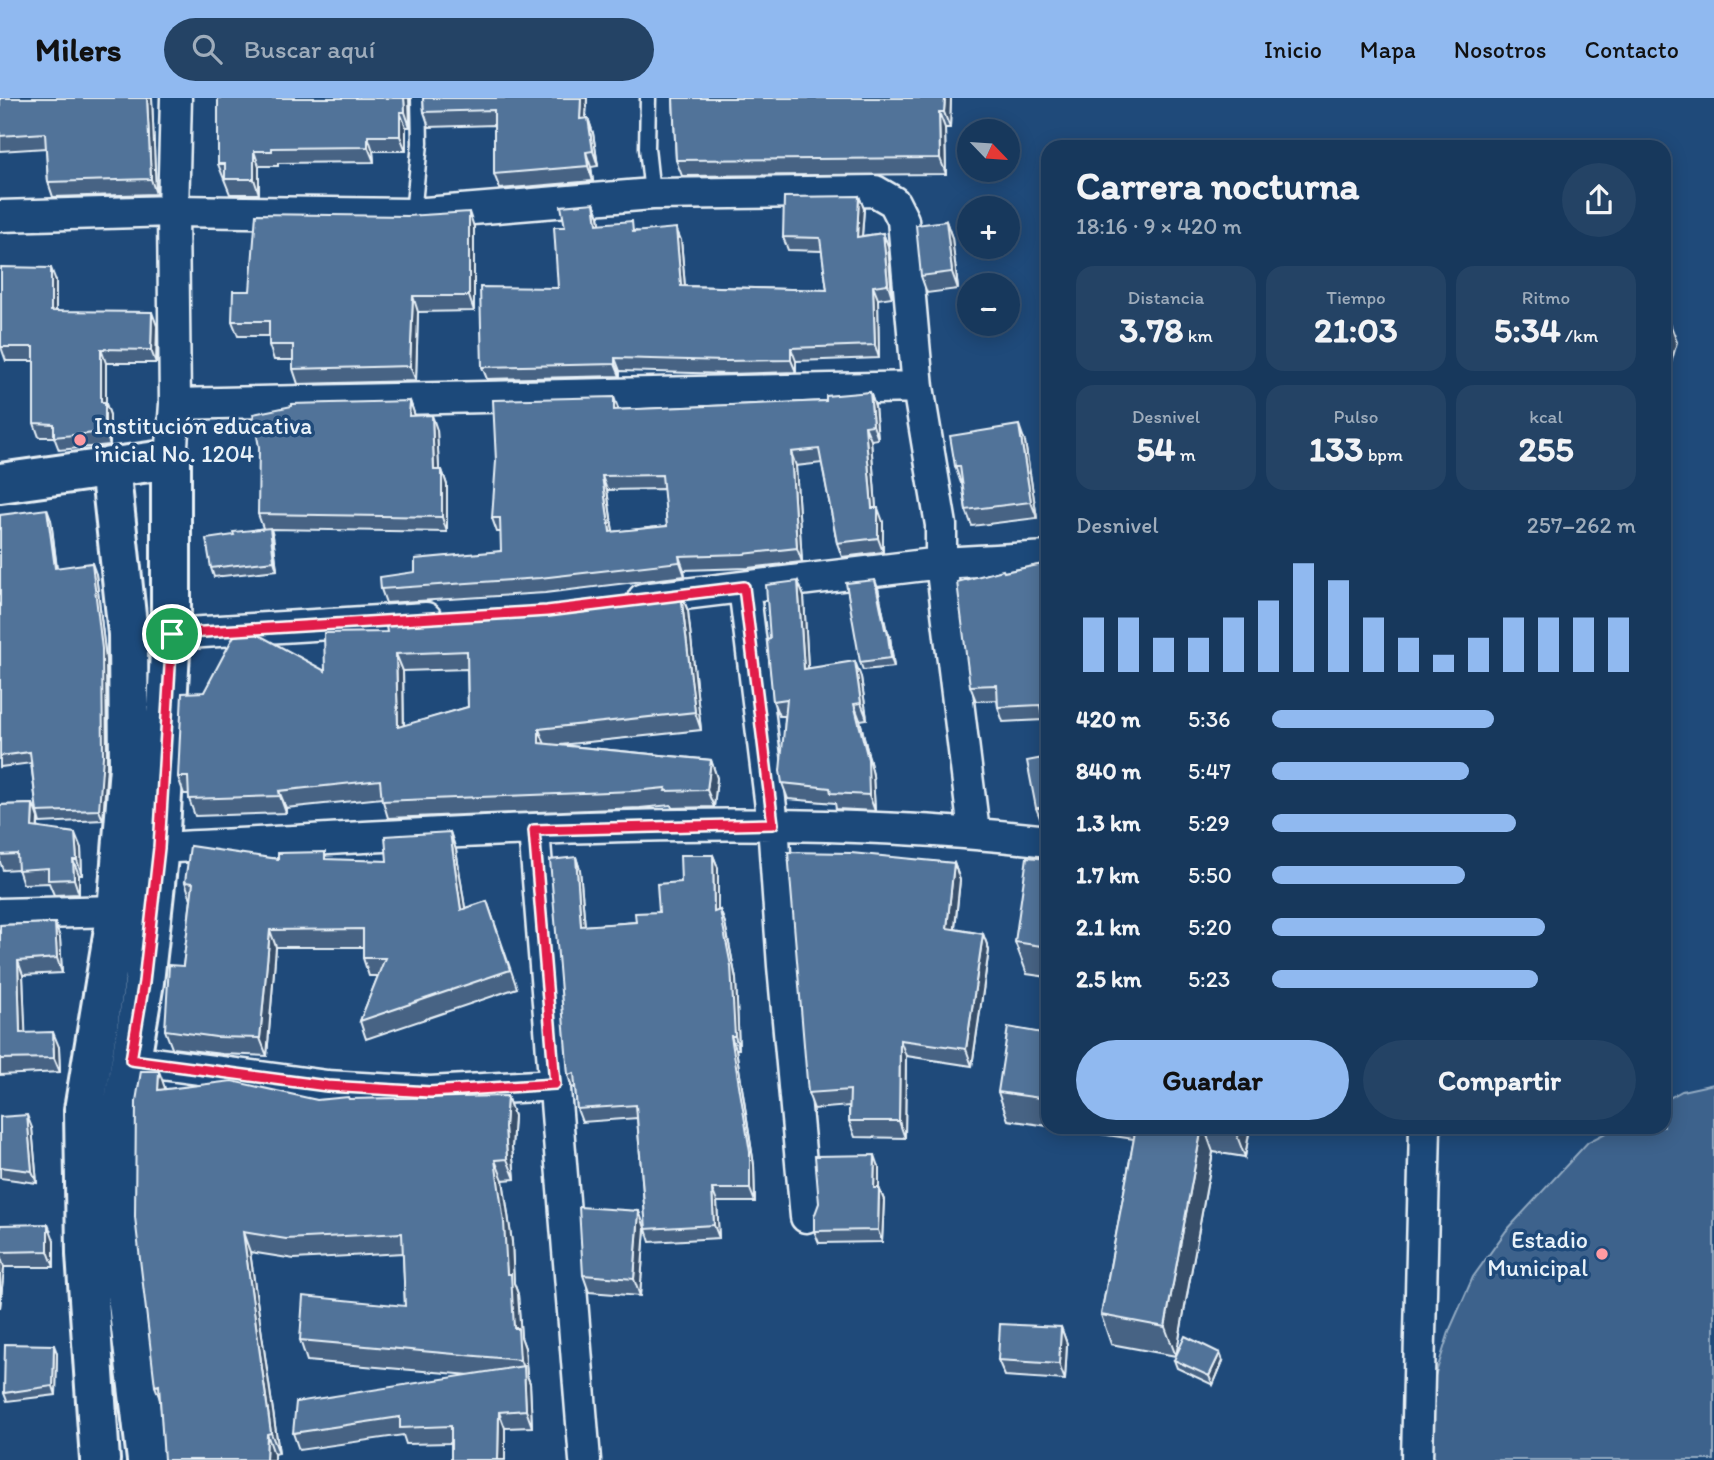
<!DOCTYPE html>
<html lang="es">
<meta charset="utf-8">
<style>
body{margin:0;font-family:Itim,sans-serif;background:#244365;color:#f1f3f6;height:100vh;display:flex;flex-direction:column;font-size:26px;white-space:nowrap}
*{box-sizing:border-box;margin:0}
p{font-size:23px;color:#9eacbb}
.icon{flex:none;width:38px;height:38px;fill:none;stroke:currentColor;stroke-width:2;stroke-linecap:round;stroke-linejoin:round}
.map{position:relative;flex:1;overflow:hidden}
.panel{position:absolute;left:1041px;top:42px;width:630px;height:994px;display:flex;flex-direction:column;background:#17385c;border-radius:21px;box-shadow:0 4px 18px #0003,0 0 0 2px #365272}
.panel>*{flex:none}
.needle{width:46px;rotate:115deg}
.tools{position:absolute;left:957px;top:21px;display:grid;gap:14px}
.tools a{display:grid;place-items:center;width:63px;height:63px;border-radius:50%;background:#17385c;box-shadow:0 4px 18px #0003,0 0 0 2px #365272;font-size:35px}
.pin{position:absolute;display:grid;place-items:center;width:60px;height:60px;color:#fff;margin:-30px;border:4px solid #fff;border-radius:50%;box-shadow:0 2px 7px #0007}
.round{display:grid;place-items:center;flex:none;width:74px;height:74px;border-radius:37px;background:#244365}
.overview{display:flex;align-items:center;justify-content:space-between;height:119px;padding:0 35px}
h1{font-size:38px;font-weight:800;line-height:52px}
.metrics{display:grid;grid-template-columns:repeat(3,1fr);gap:10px;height:119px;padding:7px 35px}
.metrics div{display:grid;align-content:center;border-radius:18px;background:#244365;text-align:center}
.metrics b{font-size:35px;font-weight:800}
.metrics small{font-size:19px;font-weight:400}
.metrics p{font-size:19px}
.chart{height:196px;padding:14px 35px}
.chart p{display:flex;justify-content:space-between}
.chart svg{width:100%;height:126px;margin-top:7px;stroke:#90b9f0;stroke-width:6}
.cta{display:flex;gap:14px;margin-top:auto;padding:14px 35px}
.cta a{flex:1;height:80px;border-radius:42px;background:#90b9f0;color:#111;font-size:28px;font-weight:800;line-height:80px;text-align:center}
.cta a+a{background:#244365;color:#f1f3f6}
ul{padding:0 35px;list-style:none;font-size:23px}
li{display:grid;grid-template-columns:112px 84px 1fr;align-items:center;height:52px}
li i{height:18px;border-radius:9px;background:#90b9f0}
header{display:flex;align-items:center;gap:42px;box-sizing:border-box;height:98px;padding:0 35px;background:#90b9f0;color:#111}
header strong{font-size:33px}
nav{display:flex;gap:38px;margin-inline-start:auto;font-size:24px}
.search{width:490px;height:63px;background:#244365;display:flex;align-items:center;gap:18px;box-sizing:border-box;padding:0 24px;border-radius:38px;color:#9eacbb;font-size:26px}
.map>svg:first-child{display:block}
.park{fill:#3c628c;stroke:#92aac2;stroke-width:2}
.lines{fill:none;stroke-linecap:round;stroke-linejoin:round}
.service-casing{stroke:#e8f1f8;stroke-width:19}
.minor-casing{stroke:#e8f1f8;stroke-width:35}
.secondary-casing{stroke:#e8f1f8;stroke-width:44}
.service{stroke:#1f4a7a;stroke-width:14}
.minor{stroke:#1f4a7a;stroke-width:30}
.secondary{stroke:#1f4a7a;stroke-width:38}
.wall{fill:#466384;stroke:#e8f1f8;stroke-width:2;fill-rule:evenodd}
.shaded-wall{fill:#39506b;stroke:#e8f1f8;stroke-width:2}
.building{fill:#517399;stroke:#e8f1f8;stroke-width:2;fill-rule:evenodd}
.route-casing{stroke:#fff;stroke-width:14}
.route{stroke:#e11d48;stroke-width:9}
.poi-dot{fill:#ff9aa2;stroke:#1f4a7a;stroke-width:2.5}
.labels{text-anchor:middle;stroke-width:7;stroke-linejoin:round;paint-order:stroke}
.poi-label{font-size:24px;fill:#e8f1f8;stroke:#1f4a7a;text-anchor:start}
</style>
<header>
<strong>Milers</strong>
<div class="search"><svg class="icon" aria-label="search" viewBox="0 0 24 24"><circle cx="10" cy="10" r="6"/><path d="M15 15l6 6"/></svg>Buscar aquí</div>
<nav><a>Inicio</a><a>Mapa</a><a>Nosotros</a><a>Contacto</a></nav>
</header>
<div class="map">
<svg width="1714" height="1362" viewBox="0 0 1714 1362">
<rect width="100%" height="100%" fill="#1f4a7a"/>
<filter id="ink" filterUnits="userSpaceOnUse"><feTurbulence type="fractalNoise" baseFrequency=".0143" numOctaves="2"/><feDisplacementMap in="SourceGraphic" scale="14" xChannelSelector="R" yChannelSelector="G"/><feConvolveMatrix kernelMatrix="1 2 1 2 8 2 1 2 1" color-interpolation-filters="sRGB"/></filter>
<g filter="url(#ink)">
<!-- park -->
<path class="park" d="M1714,986V1362H1424L1428,1300L1450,1231L1473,1179L1506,1133L1588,1044L1617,1029H1664V1003L1682,993Z"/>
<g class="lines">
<!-- service casing -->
<g class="service-casing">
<path id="service" d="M648,0L647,50L652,96
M413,116L420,45L419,0"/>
</g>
<!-- minor casing -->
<g class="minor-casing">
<path id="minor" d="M0,118L173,113L413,116L652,96L875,93L894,104L903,122L918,289L941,427V465L974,734
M175,306L918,289
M171,361L175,306L173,113L176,0
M744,489L773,726L783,868L806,1119
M643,501L941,465L1048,459
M171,536L426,520
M534,732L585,1362
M159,750C453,736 755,709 1048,743
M0,816L117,813
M131,962L327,988L430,994L555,987
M1417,1362L1425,1029"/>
</g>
<!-- secondary casing -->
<g class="secondary-casing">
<path id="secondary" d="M0,385L171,361V536L159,750L144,884L121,1021L120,1140L147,1362
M100,1362L86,1156L84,1012L117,813L129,669L128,536L110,369"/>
</g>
<!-- service -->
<use href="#service" class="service"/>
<!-- minor -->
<use href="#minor" class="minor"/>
<!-- secondary -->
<use href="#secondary" class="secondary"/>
</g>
<!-- wall -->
<path class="wall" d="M0,0H152L156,96L53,99L48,84L46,50L0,53Z
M218,0H409L410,29H406V53H373L374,64L278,65V68H259V96H230L218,66Z
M423,0H587L586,20H588L593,35L598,68L591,69L593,83L500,91L494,76V27L429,29L424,14Z
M673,0H951L950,30H945L946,76L682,78L676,62Z
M859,98L864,111L862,138L883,135L888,148L892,199L878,201L879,260L796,263V274L729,276L620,273V278L487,281L482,269L558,190L565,129L594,105L599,118L600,126L681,142L685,188L827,192L822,153L788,152L783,139Z
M946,123L952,140L958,191L927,195L921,178Z
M474,129V213L418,214L416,283L298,286L293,271V262H274L269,247V238H238L232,223L250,193Z
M56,183V213L157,228L156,265H106V306L110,317V347L59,352L54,339H39L34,325V263H6L1,249Z
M870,294L875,308L878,341L871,342L876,410L883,424V454L842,459L837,445L822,365L796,368L802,464L748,470L684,472L685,478L545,495L386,505L381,491L415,474L501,453V434H497L492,420L619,312L826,303ZM664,391L667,428L613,434L607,392Z
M410,303L415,318L437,332L439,372H442L447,387V434L271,431L273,438L277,472L214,479L211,470L234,437L263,430L258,416Z
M1025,344L1037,420L972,428L966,412L962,385H961L955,368Z
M0,417L51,422L57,470L96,476L106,562L107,668L103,722L40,725L37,714L31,665L0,669Z
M1048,465L1043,622L1003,624L998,609L997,602L976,603L970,588L1004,474Z
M798,483L804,499L808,570L861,579L867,621L860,622L873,677L875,713L836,711L835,705L788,701L782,685L785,618H779L773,603L770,541Z
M878,490L886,531H887L890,539L894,569L863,572L860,564Z
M681,496L688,513L701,632L560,647L711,662L717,680L714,709L672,710L671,707L640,710L388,720L382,700L286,710V715L195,718L189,701V696H184L178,679L204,594L325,573L387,534L543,512ZM467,571L468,609L404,628L403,573Z
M1048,659V725H1042L1036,710Z
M33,706L38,720V729L81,750L82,777H79V796L54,797L49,785L23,786L18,771L3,772L0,764V707Z
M450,734L456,752L465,810L487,803L517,890L366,941L360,923L378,878H369L363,860V849H276L267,958L222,956L172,950L165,932L183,868L191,801L185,784L278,761L387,763Z
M713,757L718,770V813L720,812L725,825L736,881L739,951H736L754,1067L755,1104H717L719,1140L650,1144L646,1131L637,1020L582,1024L577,1011L575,989L572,990L568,977L576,759L580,772L585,828L636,824L659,814L681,784Z
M1048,761V879L1027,876L1015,844Z
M954,765L960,782L955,831L983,836L989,852L972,968L906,958L905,1040L855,1039L849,1023V1008L814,1011L808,995Z
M55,825L60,840L62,875L23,877L25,935L59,949L60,974L0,977V827Z
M1048,936V1028L1008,1022L998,994Z
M165,991L317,1002L507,998L514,1018L512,1050L515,1081L503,1082L512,1144L514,1185L518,1196L521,1239L525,1250L527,1278L530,1285L532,1329L505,1330L451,1345L406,1346L403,1337L299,1352L293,1335L470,1277L307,1263L300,1242L405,1208L403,1155L294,1161L250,1154L279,1355L274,1356L160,1301L155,1288Z
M0,1019L32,1030L37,1085L0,1080Z
M1053,1029H1250L1245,1059L1213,1054L1176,1258L1111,1246L1101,1217L1134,1041Z
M879,1069V1090L884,1102L882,1144L819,1145L814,1133Z
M0,1127L54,1142V1169H4L0,1210Z
M645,1130L640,1198L589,1194L583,1177Z
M1061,1229L1067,1246L1065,1282L1005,1278L998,1262Z
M57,1255L56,1297L7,1303L4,1295Z
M1174,1262L1223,1263L1213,1287L1177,1270Z"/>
<!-- shaded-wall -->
<path class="shaded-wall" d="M147,0H152L156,96L151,81Z
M404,0H409L410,29L405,14Z
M581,0H587L585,36L580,21Z
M945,0H951L950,30L944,14Z
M400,14L406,29V53L400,38Z
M939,14L945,30L946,76L940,60Z
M588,20L593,35L598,68L593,53Z
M368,38L373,53L374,64L368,49Z
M254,53L259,68V96L254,81Z
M586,54L591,69L593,83L588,68Z
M859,98L864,111L861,151L857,139Z
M594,105L599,118L602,139L597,126Z
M469,114L474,129V213L469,198Z
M946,123L952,140L958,191L952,174Z
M676,130L681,142L686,201L681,188Z
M883,135L888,148L892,199L888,186Z
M51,170L56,183V227L51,213Z
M873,188L878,201L879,260L875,247Z
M413,198L418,214L416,283L410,268Z
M152,214L157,228L156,265L151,252Z
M1671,228L1677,244L1666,283L1664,278V252Z
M791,250L796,263V274L791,262Z
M101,251L106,265V306L110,317V347L105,334L101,304Z
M615,260L620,273V278L615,266Z
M870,294L875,308L878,341L873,327Z
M614,299L619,313L614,312Z
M410,303L415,318H409Z
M432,317L437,332L440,387L434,372Z
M1019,327L1025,344L1037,420L1031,404Z
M865,328L871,342L877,424L872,410Z
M791,354L796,368L802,464L797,450Z
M442,372L447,387V434L442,419Z
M602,378L607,392L615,448L610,434Z
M878,410L883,424V454L878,440Z
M47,411L51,422L58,481L55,470Z
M270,430L273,438L277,472L274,463Z
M679,458L684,472L685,478L680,464Z
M92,465L96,476L106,562L107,668L103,722L99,712Z
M875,482L878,490L888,539L885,531Z
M798,483L804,499L809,587L804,571Z
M681,496L688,513L701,632L695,614Z
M887,531L890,539L894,569L891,560Z
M396,556L403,573L404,646L398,629Z
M855,563L861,579L867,621L861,605Z
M854,606L860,622L873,677L875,713L869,697Z
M539,631L546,649L539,645Z
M711,662L717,680L714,709L707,692Z
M279,693L286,710V715L280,698Z
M33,706L38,720L37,743L32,729Z
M450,734L456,752L468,829L461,812Z
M75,735L81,750L82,777L77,762Z
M713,757L718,770V827L714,814Z
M576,759L580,772L586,841L581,828Z
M73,762L79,777V796L74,781Z
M954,765L960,782L953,847L947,830Z
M720,812L725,825L736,881L739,951L735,938Z
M55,825L60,840L62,875L57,860Z
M270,832L276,849L267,958L260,940Z
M983,836L989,852L972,968L966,951Z
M18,863L23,877L26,950L20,935Z
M53,934L59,949L60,974L54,960Z
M731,938L736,951L754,1067L755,1104L750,1091Z
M900,942L906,958L905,1040L899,1023Z
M159,973L166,993L158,992Z
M507,998L514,1018L512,1050L515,1081L507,1061L505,1029Z
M27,1017L32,1030L37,1085L32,1073Z
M1202,1029H1204L1213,1054L1176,1258L1165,1229Z
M1235,1029H1250L1245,1059L1234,1030Z
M875,1057L879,1069V1102L874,1090Z
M495,1062L503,1082L512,1144L514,1185L518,1196L521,1239L525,1250L527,1278L530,1285L532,1329L526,1312L524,1272L520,1262L514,1230L507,1176Z
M879,1090L884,1102L882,1144L878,1132Z
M712,1091L717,1104L719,1140L714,1127Z
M639,1113L645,1130L640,1198L634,1181Z
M48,1126L54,1142V1169L48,1153Z
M243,1134L250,1154L279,1355L271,1335Z
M0,1157L4,1169L0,1210Z
M1061,1229L1067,1246L1065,1282L1059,1266Z
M54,1247L57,1255L56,1297L53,1288Z
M1220,1255L1223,1263L1213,1287L1209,1278Z
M499,1314L505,1330V1362H498Z
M267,1336L274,1356V1362H266Z"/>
<!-- building -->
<path class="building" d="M0,0H147L151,81L48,84L45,35L0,38Z
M218,0H404L405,14H400V38H368V49L272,50V53H254V81H225V66H218Z
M423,0H581L580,21L588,20L593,53L586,54L588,68L494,76V12L424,14Z
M673,0H945L944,14H939L940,60L676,62Z
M859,98L857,139L883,135L888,186L873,188L875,247L791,250V262L725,263L615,260V266L482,269L480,189L558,190L554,129H565L561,108L594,105L597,126L632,123L633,134L676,130L681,188L827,192L820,140L783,139L784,99Z
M469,114V198H413L410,268L293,271V247H269V223H232L233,193H250L256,116L407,118Z
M946,123L952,174L921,178L916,127Z
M1,169L51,170V213L152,214L151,252L101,251V304H105V334L54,339V326L34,325V249H1Z
M1664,226L1671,228L1664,252Z
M870,294L873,327L865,328L872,410H878V440L837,445L819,351L791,354L797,450L743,456L679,458L680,464L540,480L381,491L380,479L415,474V461L501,453L500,420H492L496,363L493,302L614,299V312L826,303V298ZM662,377L667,428L610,434L602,378Z
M410,303L409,318L432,317L434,372H442V419L258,416L259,349L253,316L292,308V306Z
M1019,327L1031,404L966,412L960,368H955L950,338Z
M47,411L55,470L92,465L102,551L103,658L99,712L37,714L30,654L0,658V417Z
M270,430L274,463L211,470L206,441L234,437L233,434Z
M1048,465V652L1040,607L998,609L997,587L970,588L957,484L1003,472L1004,474Z
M875,482L885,531H887L891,560L860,564L846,485Z
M798,483L804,571L855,563L861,605L854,606L868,661L869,697L831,695L830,690L782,685L780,673L787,601L773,603L767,542L770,541L766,487Z
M681,496L695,614L539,631V645L711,662L707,692L665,693L666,690L634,693L382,703L380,682L279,693L280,698L189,701L188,679H178L182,595L204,594L237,532L248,531L325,573L324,535L387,534L385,522L543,512ZM467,553L468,609L398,629L396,556Z
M1048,659V710H1036L1027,663Z
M33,706L32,729L75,735L77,762H73L74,781L48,782V770L18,772L17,756L0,757V707Z
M450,734L461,812L487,803L510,872L360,923L385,860H363V831L270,832L260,940L216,939L165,932L169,867L183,868L193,785L185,784L190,748L278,761V755L325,754V761L387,763L385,738Z
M788,754L851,755L954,765L947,830L983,836L966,951L900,942L899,1023H849L850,992L808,995Z
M680,757H713L714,814L720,812L731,868L735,938H731L750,1054V1091H712L714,1127L646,1131L636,1007L577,1011L574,975L568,977L550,762L576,759L581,828L636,824L635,815L659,814L657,786L681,784Z
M1027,759L1048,761V849L1015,844Z
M55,825L57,860L18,863L20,935L53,934L54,960L0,961V827Z
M1008,929L1048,936V1001L998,994Z
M141,973H159L158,992L232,983L317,1002L348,999L349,1001L507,998L505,1029L507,1061L495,1062L504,1124L507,1176H511L514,1230H518L520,1262L300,1242L303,1198L405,1208L402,1135L286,1141L243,1134L271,1335L267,1336L266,1362H164L159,1287L155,1288L135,1119L136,1003Z
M27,1017L32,1073L0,1069V1019Z
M1136,1029H1202L1165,1229L1101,1217Z
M875,1057L874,1090H879L878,1132L814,1133V1119L819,1105L815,1058Z
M579,1109L639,1113L634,1181L583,1177Z
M48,1126V1153L0,1154V1127Z
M1000,1226L1061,1229L1059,1266L998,1262Z
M1185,1238L1220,1255L1209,1278L1174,1262Z
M5,1246L54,1247L53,1288L4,1295Z
M524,1268L526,1312L499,1314L498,1362H451V1328L400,1330V1319L293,1335L296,1304Z"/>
</g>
<g class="lines" filter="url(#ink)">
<!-- route casing -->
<g class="route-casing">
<path id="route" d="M744,489L773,726L534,732L555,986L430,994L327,988L131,962L144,884L159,750L172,536L547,513Z"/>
</g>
<!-- route -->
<use href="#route" class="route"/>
</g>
<!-- markers -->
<g class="poi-dot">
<circle cx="80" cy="342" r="7"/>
<circle cx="1602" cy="1156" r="7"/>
</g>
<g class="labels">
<!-- poi labels -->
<g class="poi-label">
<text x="94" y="336">Institución educativa<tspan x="94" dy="28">inicial No. 1204</tspan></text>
<text x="1588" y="1150" text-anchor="end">Estadio<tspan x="1588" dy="28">Municipal</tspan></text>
</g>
</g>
</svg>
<div class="tools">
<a><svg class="needle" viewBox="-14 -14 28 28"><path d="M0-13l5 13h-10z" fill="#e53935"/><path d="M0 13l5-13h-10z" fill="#9eacbb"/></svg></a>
<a>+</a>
<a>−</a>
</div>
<div class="pin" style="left:172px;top:536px;background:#1e9e55"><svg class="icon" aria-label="arrive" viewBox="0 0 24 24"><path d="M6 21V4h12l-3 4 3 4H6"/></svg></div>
<section class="panel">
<div class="overview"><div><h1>Carrera nocturna</h1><p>18:16 · 9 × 420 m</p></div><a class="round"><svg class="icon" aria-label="share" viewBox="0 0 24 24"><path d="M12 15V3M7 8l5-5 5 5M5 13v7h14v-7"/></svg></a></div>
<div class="metrics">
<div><p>Distancia</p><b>3.78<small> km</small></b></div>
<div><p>Tiempo</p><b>21:03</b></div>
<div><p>Ritmo</p><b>5:34<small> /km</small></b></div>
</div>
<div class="metrics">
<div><p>Desnivel</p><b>54<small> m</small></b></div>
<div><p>Pulso</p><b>133<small> bpm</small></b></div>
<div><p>kcal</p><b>255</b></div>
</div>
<div class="chart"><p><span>Desnivel</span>257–262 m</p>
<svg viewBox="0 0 160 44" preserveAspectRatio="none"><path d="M5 44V25M15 44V25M25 44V32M35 44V32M45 44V25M55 44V19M65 44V6M75 44V12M85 44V25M95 44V32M105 44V38M115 44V32M125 44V25M135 44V25M145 44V25M155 44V25"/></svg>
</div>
<ul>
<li><b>420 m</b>5:36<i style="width:61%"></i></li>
<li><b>840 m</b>5:47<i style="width:54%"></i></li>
<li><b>1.3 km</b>5:29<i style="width:67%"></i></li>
<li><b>1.7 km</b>5:50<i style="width:53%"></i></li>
<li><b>2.1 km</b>5:20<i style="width:75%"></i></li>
<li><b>2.5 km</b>5:23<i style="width:73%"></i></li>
</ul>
<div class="cta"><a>Guardar</a><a>Compartir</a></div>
</section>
</div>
